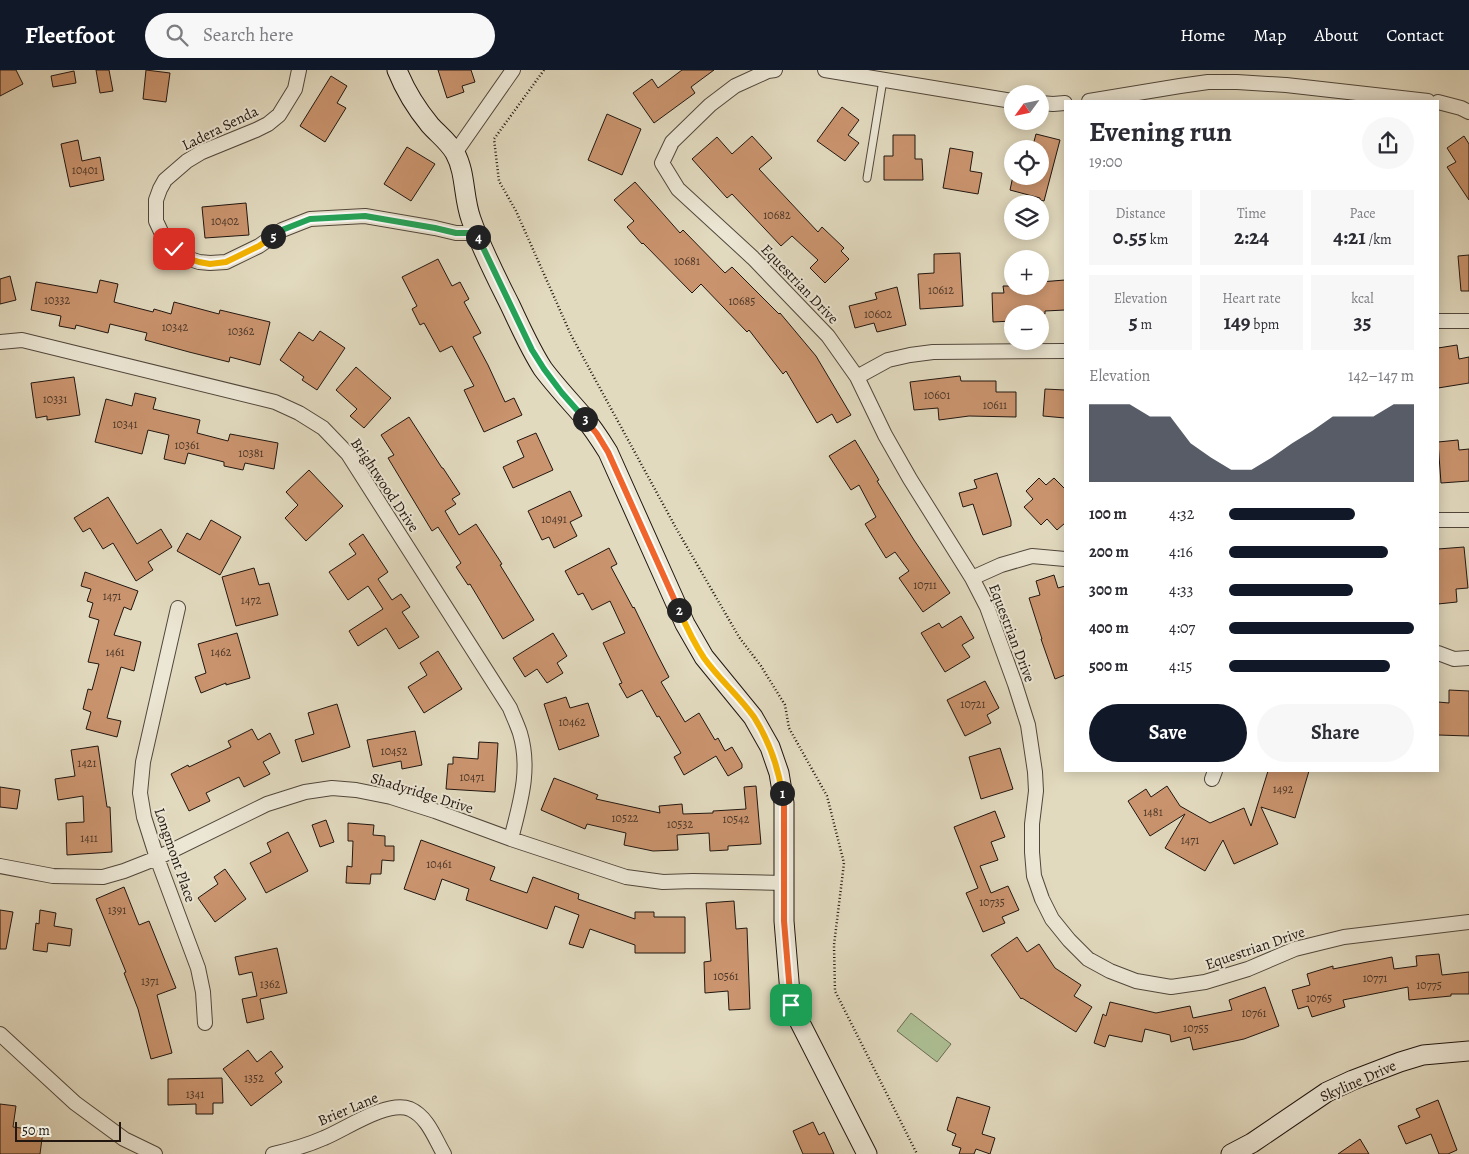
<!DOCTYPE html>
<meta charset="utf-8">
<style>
body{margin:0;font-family:Alegreya,serif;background:#f7f7f7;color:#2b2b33;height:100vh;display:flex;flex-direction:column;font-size:19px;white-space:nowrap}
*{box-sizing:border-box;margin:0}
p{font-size:16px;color:#7c7c81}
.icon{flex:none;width:28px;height:28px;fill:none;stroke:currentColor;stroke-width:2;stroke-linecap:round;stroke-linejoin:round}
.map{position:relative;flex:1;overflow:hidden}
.drawer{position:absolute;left:1064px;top:30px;width:375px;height:672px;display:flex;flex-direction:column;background:#fff;border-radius:0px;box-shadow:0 2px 12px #0003}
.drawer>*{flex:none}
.needle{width:32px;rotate:237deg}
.tools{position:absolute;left:1004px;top:15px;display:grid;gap:10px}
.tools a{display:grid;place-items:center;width:45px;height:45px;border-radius:50%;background:#fff;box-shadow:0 2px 12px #0003;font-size:25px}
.scale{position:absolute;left:15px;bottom:12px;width:106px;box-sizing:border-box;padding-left:5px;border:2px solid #211610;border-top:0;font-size:14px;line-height:18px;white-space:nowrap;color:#211610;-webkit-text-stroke:4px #ece7d5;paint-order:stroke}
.pin{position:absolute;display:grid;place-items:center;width:42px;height:42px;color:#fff;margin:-21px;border-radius:10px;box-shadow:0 2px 8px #0006}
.km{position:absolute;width:25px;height:25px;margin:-12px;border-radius:50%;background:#222;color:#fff;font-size:14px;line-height:25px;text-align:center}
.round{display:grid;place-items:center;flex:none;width:52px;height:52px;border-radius:26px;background:#f7f7f7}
.headline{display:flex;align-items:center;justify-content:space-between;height:85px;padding:0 25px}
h1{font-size:28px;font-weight:700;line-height:38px}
.stats{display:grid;grid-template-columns:repeat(3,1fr);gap:8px;height:85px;padding:5px 25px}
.stats div{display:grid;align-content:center;border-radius:0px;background:#f7f7f7;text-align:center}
.stats b{font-size:21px;font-weight:700}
.stats small{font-size:14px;font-weight:400}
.stats p{font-size:14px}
.chart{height:140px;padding:10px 25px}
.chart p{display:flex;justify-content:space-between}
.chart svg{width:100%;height:90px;margin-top:5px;fill:#111827;opacity:.7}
.action{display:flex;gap:10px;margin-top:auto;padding:10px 25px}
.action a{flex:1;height:58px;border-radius:30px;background:#111827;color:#fff;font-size:20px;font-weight:700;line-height:58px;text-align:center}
.action a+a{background:#f7f7f7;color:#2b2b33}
ul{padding:0 25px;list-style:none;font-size:16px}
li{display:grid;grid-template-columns:80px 60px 1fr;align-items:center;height:38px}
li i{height:12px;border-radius:6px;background:#111827}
header{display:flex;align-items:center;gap:30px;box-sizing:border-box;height:70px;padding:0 25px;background:#111827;color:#fff}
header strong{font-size:24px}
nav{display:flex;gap:28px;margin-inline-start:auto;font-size:18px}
.search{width:350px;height:45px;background:#f7f7f7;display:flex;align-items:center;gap:12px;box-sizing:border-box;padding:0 18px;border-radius:28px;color:#7c7c81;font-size:19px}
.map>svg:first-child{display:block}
.green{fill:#aec196;stroke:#686c53}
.building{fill:#ca946e;stroke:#211610}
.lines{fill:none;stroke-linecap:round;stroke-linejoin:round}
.lane-casing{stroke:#51473c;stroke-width:9}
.street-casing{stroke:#51473c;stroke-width:16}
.secondary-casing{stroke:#211610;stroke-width:21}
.path{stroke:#211610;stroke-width:2.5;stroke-dasharray:1 2.5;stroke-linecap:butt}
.lane{stroke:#ece7d5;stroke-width:7}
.street{stroke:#ece7d5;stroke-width:14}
.secondary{stroke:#ece7d5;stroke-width:19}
.split-1-casing{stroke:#fff;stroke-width:10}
.split-2-casing{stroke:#fff;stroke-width:10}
.split-3-casing{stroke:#fff;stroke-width:10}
.split-4-casing{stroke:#fff;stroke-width:10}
.split-5-casing{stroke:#fff;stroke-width:10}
.split-6-casing{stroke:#fff;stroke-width:10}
.split-1{stroke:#f0652b;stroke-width:6}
.split-2{stroke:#f5b400;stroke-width:6}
.split-3{stroke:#f0652b;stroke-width:6}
.split-4{stroke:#22a559;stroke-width:6}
.split-5{stroke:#22a559;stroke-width:6}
.split-6{stroke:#f5b400;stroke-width:6}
.labels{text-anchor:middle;stroke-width:4;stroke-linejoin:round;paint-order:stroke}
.number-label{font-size:12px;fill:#4b3628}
.street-label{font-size:15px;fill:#211610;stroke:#ece7d5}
</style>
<header>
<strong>Fleetfoot</strong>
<div class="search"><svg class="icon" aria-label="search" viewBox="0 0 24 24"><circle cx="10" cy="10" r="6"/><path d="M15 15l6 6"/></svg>Search here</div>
<nav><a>Home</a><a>Map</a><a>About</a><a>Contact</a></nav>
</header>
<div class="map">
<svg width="1469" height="1084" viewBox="0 0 1469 1084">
<rect width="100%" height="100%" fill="#e2dabf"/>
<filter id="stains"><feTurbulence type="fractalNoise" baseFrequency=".004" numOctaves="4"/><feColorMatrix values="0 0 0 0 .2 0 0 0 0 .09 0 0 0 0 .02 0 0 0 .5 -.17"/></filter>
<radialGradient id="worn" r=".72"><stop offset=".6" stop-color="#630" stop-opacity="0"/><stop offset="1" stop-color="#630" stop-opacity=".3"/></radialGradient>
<!-- green -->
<path class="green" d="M911,943L951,974L937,992L897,961Z"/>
<!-- building -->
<path class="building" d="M0,0H16L23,14L0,26Z
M96,0H109L113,21L100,23Z
M146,0L170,3L166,32L143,29Z
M438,0H471L475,12L462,16L464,22L447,28Z
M682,0H714L691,17L695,23L654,53L633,23L652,9L658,18Z
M74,1L76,13L53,17L51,6Z
M331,6L347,16L337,33L346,38L325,72L300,56Z
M842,37L859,50L848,65L859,73L845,91L817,71Z
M607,44L641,59L622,105L588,90Z
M1036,64L1060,70L1044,131L1040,130V128L1010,120L1013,106H1040V79H1032Z
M893,65H915V89H922L923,110H884V86H893Z
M752,66L772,88L759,99L818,162L822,157L844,178L841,181L849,189L825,213L810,198L818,190L792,166L781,176L732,124L727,128L692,89L717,67L732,84Z
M1464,66L1469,74V130L1447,97L1456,92L1447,78Z
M78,70L82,91L100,87L104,110L70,117L61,74Z
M407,77L435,94L411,131L384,114Z
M950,78L973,82L970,101L982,103L978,124L943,118Z
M635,112L680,163L683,160L725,203L732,197L779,244L780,243L816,286L851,345L837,353L832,344L817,353L786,301L783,304L749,260L747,262L701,214L692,223L643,173L642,174L627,157L634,151L614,130Z
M246,133L249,165L205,168L202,137Z
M960,183L963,236L920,239L918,204L934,203V184Z
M1469,185V221H1461L1458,186Z
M438,189L452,216L460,212L469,229L464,232L481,263L473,267L488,295L505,332L514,328L522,345L484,362L464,320L474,316L452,276L440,282L424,253L420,255L412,239L417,236L402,207Z
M10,206L16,230L0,234V209Z
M100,210L118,214L114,232L153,242L154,239L171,244L174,232L219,244L220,240L270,252L260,295L230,287L229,292L189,282L145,270L147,263L110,254L108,263L76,255L75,259L59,256L61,246L31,240L36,212L97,223Z
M1065,210V240L1045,241V244H1012V251L993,252L992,223H1004L1003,216H1040V212Z
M897,217L906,255L877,262L874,253L855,258L849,236L877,229L875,223Z
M320,261L345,278L317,320L302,310L304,307L280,290L299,262L313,271Z
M1457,275L1459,289L1469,287V313L1438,318V278Z
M356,297L391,328L364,358L350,346L357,339L336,320Z
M960,306L961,311H996V322H1016V347L969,346L939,350L938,338L914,340L910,312Z
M74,307L80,345L47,350V346L36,348L31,313Z
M1045,319L1065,320V348L1043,346Z
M135,323L156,328L153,339L200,350L197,363L228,371L230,364L278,373L274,399L245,393L243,400L224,396V392L188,383L185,394L164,389L169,365L148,360L142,384L95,372L106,329L132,336Z
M409,347L442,398H443L460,424L452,429L456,434L445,441L459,465L476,454L502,494L500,495L534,550L503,569L470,514L468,515L456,497L461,493L438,457L432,461L388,388L394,385L381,365Z
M536,363L553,400L513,418L503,397L524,387L517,371Z
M855,370L879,410L877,411L914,470L950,523L923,542L899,508L909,501L895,482L886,488L865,454L876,447L859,415L851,420L829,386Z
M1458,370L1459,380L1469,379V411L1441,413L1438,372Z
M309,400L343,436L306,471L285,448L298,435L286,422Z
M997,403L1011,451V456L983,465L973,434L963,437L959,423L977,418L974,410Z
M1039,408L1046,415L1054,408L1065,419V453L1057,460L1047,449L1041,455L1024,437L1033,429L1026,421Z
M570,421L582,446L570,452L577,466L554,478L549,467L542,470L528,441Z
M108,427L137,474L161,459L172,477L148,492L153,500L136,511L113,473L103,479L90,458L83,462L74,448Z
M211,450L241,467L220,505L177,481L187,463L200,470Z
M363,464L388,502L378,509L392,530L401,524L410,537L402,542L419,567L399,579L386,558L358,576L349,561L383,539L368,516L348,530L329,502L356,484L349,474Z
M1464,477L1468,518L1456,519L1457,532L1438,534V479Z
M609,478L617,494L611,497L633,538L634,537L657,584L669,607L661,612L685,652L699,643L715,670L718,668L725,681L732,677L742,694V698L728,706L716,686L684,705L674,687L681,683L659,646L657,647L642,620L627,628L619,614L622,613L603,573L625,563L610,531L592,540L583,523L578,525L565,501Z
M254,498L259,515L269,513L278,545L236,556L222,507Z
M85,502L138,521L131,540L124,537L114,565L141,572L134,601L121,597L107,648L121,651L117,667L86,659L91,642L83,639L88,619L92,620L99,594L88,592L99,550L89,547L93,533L87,531L91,519L81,516Z
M1054,505L1058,518L1065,516V605L1055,609L1041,569H1042L1029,528L1040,525L1036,511Z
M961,546L974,568L962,575L970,587L945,602L921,563L939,553L942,558Z
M237,563L250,608L226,615V613L201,623L195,607L206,603L198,574Z
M553,563L567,586L557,593L563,603L547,613L537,599L525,607L513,588Z
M438,581L462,619L424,643L408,617L427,605L420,593Z
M985,611L999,638L987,645L991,653L965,666L947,630Z
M1449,620L1469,621V666L1438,665V632L1449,633Z
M566,627L570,638L588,633L599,666L559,680L544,634Z
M337,634L350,677L302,692L295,670L314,664L308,643Z
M252,659L258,670L270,663L280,683L263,692L270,704L244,717L239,707L206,723L210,731L189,741L171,704L188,695L189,697L231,677L228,671Z
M415,661L422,695L402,699L401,691L373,697L367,670Z
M479,672L498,673L495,722L446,719L448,694H453V687L478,689Z
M98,676L107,737H110L112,782L67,785L66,753L84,752L83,726L58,730L55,709L75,706L71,680Z
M1000,678L1013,719L981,729L969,687Z
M1268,701H1309L1295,748L1261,737L1278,774L1234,794L1223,770L1205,801L1165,778L1185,744L1150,766L1128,731L1146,719L1151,727L1167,716L1180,736L1210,753L1244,738L1251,756Z
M554,708L598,725L596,729L660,743L659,736L682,734L683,744L713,743V741L746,739L744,717L756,716L761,774L728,776V780L710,781L709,763L677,765L678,780L653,781L624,775L626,763L587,754L585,759L541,740Z
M0,717L20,720L17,739L0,737Z
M995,741L1005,767L991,772L998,790L980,796L991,823L1008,816L1019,840L1002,847L1005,853L983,862L966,823L978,818L954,757Z
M326,750L334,772L320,777L312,755Z
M348,753L374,755L373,765L385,766V776H394V791L382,790L381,804H371L370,814L346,813L347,796L352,797L353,771H348Z
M288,762L308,801L266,823L250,793L271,782L267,773Z
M421,770L495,797L490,810L527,823L533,807L579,824L578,829L635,849V842H654V847H685V883H635V875L590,859L583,878L569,874L579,845L555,836L547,859L466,830L469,819L442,809L435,830L404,819Z
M225,799L246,829L215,852L198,828L218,814L214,807Z
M124,817L139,855L149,851L176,918L157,925L172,983L151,989L138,939L124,903L126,902L96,829Z
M734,831L736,859L747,858L750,939L729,940L728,921L705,923L704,892L711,891L706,833Z
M0,840L13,842L6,879H0Z
M40,840L56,843L54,856L72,859L70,876L48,873L47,882L33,880L36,853L39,854Z
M1017,867L1027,882L1039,874L1055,898L1081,915L1074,926L1092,937L1076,962L1022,928L1021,929L991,885Z
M277,878L287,923L260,929L264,949L247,953L242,929L257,926L252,902L239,905L235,887Z
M1439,884L1442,905L1469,902V924H1451V926L1409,930L1408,917L1343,930L1345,937L1312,947L1308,936L1298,939L1292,920L1310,915L1307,904L1333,896V899L1392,887L1394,899L1417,896L1416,886Z
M1265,917L1279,956L1244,969L1193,980L1190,967L1171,972L1170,965L1145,959L1142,972L1109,965L1105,977L1094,973L1103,944L1106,946L1110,932L1156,943L1190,936L1193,948L1232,940L1229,930Z
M248,980L257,992L271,981L283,997L275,1003L282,1012L251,1036L223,999Z
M222,1008L223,1033H213V1044H196V1034L168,1035V1009Z
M957,1027L990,1037L982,1064L995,1068L990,1084L976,1079L974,1084H959L961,1078L952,1075L956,1064L947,1060Z
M1438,1030L1457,1080L1448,1084H1439L1431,1064L1406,1074L1398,1056L1420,1047L1416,1039Z
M0,1034L16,1036L13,1057L43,1061L40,1084H0Z
M813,1052L819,1065L824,1062L834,1084H803L793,1061Z
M1360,1069L1369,1084H1338Z"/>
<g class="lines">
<!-- lane casing -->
<g class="lane-casing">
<path id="lane" d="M867,108L883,10"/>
</g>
<!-- street casing -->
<g class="street-casing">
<path id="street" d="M299,0L295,19L279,45L268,54L256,60L202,82L187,91L165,110L160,119L156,130V151L163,166L175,179L187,188L199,192L210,193L226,192L259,176L282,160L310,149L365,146L435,158L456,163H476
M775,0L768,1L735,16L710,35L672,72L662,93L678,119L753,188L828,266L857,307L885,365L910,409L972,508L987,537L1015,614L1028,655L1035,702L1036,721L1032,754V782L1034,806L1042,829L1052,849L1069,870L1088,889L1110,901L1136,911L1171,917L1205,912L1248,899L1295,879L1344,867L1469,852
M825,0L1012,31
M1089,31L1180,16L1208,12H1237L1286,15L1428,31
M1438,32L1461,38L1469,42
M1040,33L1053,34L1065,33
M455,83L513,0
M1438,251H1469
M0,272L22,270L275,332L299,343L323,358L348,384L510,638C513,646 517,654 520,663C531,700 520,733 511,769
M857,307L888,290L910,285L933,282L1065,281
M1438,450H1469
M972,508L1001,495L1032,486L1065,489
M178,538L143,692L140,723L144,747L157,788L198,898L203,922L205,953
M1438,583L1454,589L1469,588
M1212,709L1215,701
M0,796L53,806L103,807L124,801L157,788L267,734L305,722L332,718L356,720L391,727L435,741L511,769L626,807L663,812L693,811L785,813
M0,964L75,1033L124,1069L155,1084
M273,1084C291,1080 308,1075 324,1068C346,1059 387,1030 410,1039C428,1047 435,1069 444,1084"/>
</g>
<!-- secondary casing -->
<g class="secondary-casing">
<path id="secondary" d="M397,0C405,20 416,38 430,55C438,64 449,72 455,83C466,103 463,127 471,149C481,178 496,207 510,235C520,256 530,279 543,299C555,315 569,330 582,345C592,357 600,369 608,382L685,554L704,587L753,647L770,677L779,703L784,733V851L791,935L867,1084
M1231,1084L1252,1073L1327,1022L1353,1010L1400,992L1423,985L1469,981"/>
</g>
<!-- path -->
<path class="path" d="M544,0L494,69L499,111L516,141L571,265L676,458L739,567L761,596L785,635L789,658L827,726L844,793L834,875L835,921L917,1084"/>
<!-- lane -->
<use href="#lane" class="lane"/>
<!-- street -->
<use href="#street" class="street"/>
<!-- secondary -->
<use href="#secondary" class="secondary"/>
</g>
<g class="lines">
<!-- split-1 casing -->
<g class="split-1-casing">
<path id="split-1" d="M782,723L784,733V851L791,935"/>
</g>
<!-- split-2 casing -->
<g class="split-2-casing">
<path id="split-2" d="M679,540C686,556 694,573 704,588C719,609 739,626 754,647C769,671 778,695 782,723"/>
</g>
<!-- split-3 casing -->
<g class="split-3-casing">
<path id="split-3" d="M585,349L597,364L608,382L679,540"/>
</g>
<!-- split-4 casing -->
<g class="split-4-casing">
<path id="split-4" d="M478,167L532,280L544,299L562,323L585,349"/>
</g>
<!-- split-5 casing -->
<g class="split-5-casing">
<path id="split-5" d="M273,166L282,160L310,149L365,146L435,158L456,163H476L478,167"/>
</g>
<!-- split-6 casing -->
<g class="split-6-casing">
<path id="split-6" d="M174,179L187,188L199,192L210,194L226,192L259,176L273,166"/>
</g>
<!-- split-1 -->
<use href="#split-1" class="split-1"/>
<!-- split-2 -->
<use href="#split-2" class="split-2"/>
<!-- split-3 -->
<use href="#split-3" class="split-3"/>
<!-- split-4 -->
<use href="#split-4" class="split-4"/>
<!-- split-5 -->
<use href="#split-5" class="split-5"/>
<!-- split-6 -->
<use href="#split-6" class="split-6"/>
</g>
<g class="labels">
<!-- number labels -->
<g class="number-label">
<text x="85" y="104">10401</text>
<text x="777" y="149">10682</text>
<text x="225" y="155">10402</text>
<text x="687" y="195">10681</text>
<text x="941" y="224">10612</text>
<text x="57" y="234">10332</text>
<text x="742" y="235">10685</text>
<text x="878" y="248">10602</text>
<text x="175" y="261">10342</text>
<text x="241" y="265">10362</text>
<text x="937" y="329">10601</text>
<text x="55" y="333">10331</text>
<text x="995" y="339">10611</text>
<text x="125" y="358">10341</text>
<text x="187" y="379">10361</text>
<text x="251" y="387">10381</text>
<text x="554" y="453">10491</text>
<text x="925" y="519">10711</text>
<text x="112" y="530">1471</text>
<text x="251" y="534">1472</text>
<text x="115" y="586">1461</text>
<text x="221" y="586">1462</text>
<text x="973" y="638">10721</text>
<text x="572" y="656">10462</text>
<text x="394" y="685">10452</text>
<text x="87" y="697">1421</text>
<text x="472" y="711">10471</text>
<text x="1283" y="723">1492</text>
<text x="1153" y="746">1481</text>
<text x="625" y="752">10522</text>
<text x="736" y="753">10542</text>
<text x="680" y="758">10532</text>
<text x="89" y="772">1411</text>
<text x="1190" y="774">1471</text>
<text x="439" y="798">10461</text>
<text x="992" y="836">10735</text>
<text x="117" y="844">1391</text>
<text x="726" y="910">10561</text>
<text x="1375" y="912">10771</text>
<text x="150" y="915">1371</text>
<text x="270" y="918">1362</text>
<text x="1429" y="919">10775</text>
<text x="1319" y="932">10765</text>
<text x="1254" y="947">10761</text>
<text x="1196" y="962">10755</text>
<text x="254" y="1012">1352</text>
<text x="195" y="1028">1341</text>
</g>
<!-- street labels -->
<g class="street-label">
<text transform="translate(220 58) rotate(-26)" y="5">Ladera Senda</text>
<text transform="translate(800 214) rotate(46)" y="5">Equestrian Drive</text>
<text transform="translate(385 415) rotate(56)" y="5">Brightwood Drive</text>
<text transform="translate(1012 563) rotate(69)" y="5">Equestrian Drive</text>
<text transform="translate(422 723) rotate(17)" y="5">Shadyridge Drive</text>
<text transform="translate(175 785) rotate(71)" y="5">Longmont Place</text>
<text transform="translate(1255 878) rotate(-19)" y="5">Equestrian Drive</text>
<text transform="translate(1358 1011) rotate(-24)" y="5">Skyline Drive</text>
<text transform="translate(348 1039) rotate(-23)" y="5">Brier Lane</text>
</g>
</g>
<rect width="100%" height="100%" filter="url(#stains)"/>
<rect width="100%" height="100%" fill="url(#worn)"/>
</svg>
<div class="tools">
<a><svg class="needle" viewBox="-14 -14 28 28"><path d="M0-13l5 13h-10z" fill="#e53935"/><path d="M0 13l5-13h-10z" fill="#7c7c81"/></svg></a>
<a><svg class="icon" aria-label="locate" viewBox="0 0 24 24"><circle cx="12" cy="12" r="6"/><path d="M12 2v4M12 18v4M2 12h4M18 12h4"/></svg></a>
<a><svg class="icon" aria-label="layers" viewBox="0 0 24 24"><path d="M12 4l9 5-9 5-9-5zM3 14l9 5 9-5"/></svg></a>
<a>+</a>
<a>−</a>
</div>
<div class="scale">50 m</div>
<div class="pin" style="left:791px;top:935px;background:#1e9e55"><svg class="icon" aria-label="arrive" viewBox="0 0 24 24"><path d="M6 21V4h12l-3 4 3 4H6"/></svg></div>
<div class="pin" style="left:174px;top:179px;background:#d93025"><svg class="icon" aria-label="check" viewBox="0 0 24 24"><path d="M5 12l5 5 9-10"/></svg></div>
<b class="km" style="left:782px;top:723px">1</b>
<b class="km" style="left:679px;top:540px">2</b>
<b class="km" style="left:585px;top:349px">3</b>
<b class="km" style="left:478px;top:167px">4</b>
<b class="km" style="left:273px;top:166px">5</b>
<section class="drawer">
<div class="headline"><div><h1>Evening run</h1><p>19:00</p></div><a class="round"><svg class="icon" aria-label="share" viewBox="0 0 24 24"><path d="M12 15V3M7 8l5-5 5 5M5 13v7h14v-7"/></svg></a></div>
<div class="stats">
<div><p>Distance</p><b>0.55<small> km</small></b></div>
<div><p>Time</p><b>2:24</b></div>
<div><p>Pace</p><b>4:21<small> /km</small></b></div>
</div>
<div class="stats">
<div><p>Elevation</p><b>5<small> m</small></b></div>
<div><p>Heart rate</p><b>149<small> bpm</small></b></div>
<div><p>kcal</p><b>35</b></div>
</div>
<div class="chart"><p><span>Elevation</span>142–147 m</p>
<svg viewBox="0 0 160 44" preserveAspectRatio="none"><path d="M0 44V6L10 6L20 6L30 12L40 12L50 25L60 32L70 38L80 38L90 32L100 25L110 19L120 12L130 12L140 12L150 6L160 6V44z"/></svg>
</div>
<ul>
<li><b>100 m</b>4:32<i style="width:68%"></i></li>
<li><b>200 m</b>4:16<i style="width:86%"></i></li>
<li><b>300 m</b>4:33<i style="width:67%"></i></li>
<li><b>400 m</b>4:07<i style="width:100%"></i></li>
<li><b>500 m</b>4:15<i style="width:87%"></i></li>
</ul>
<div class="action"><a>Save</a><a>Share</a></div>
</section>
</div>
